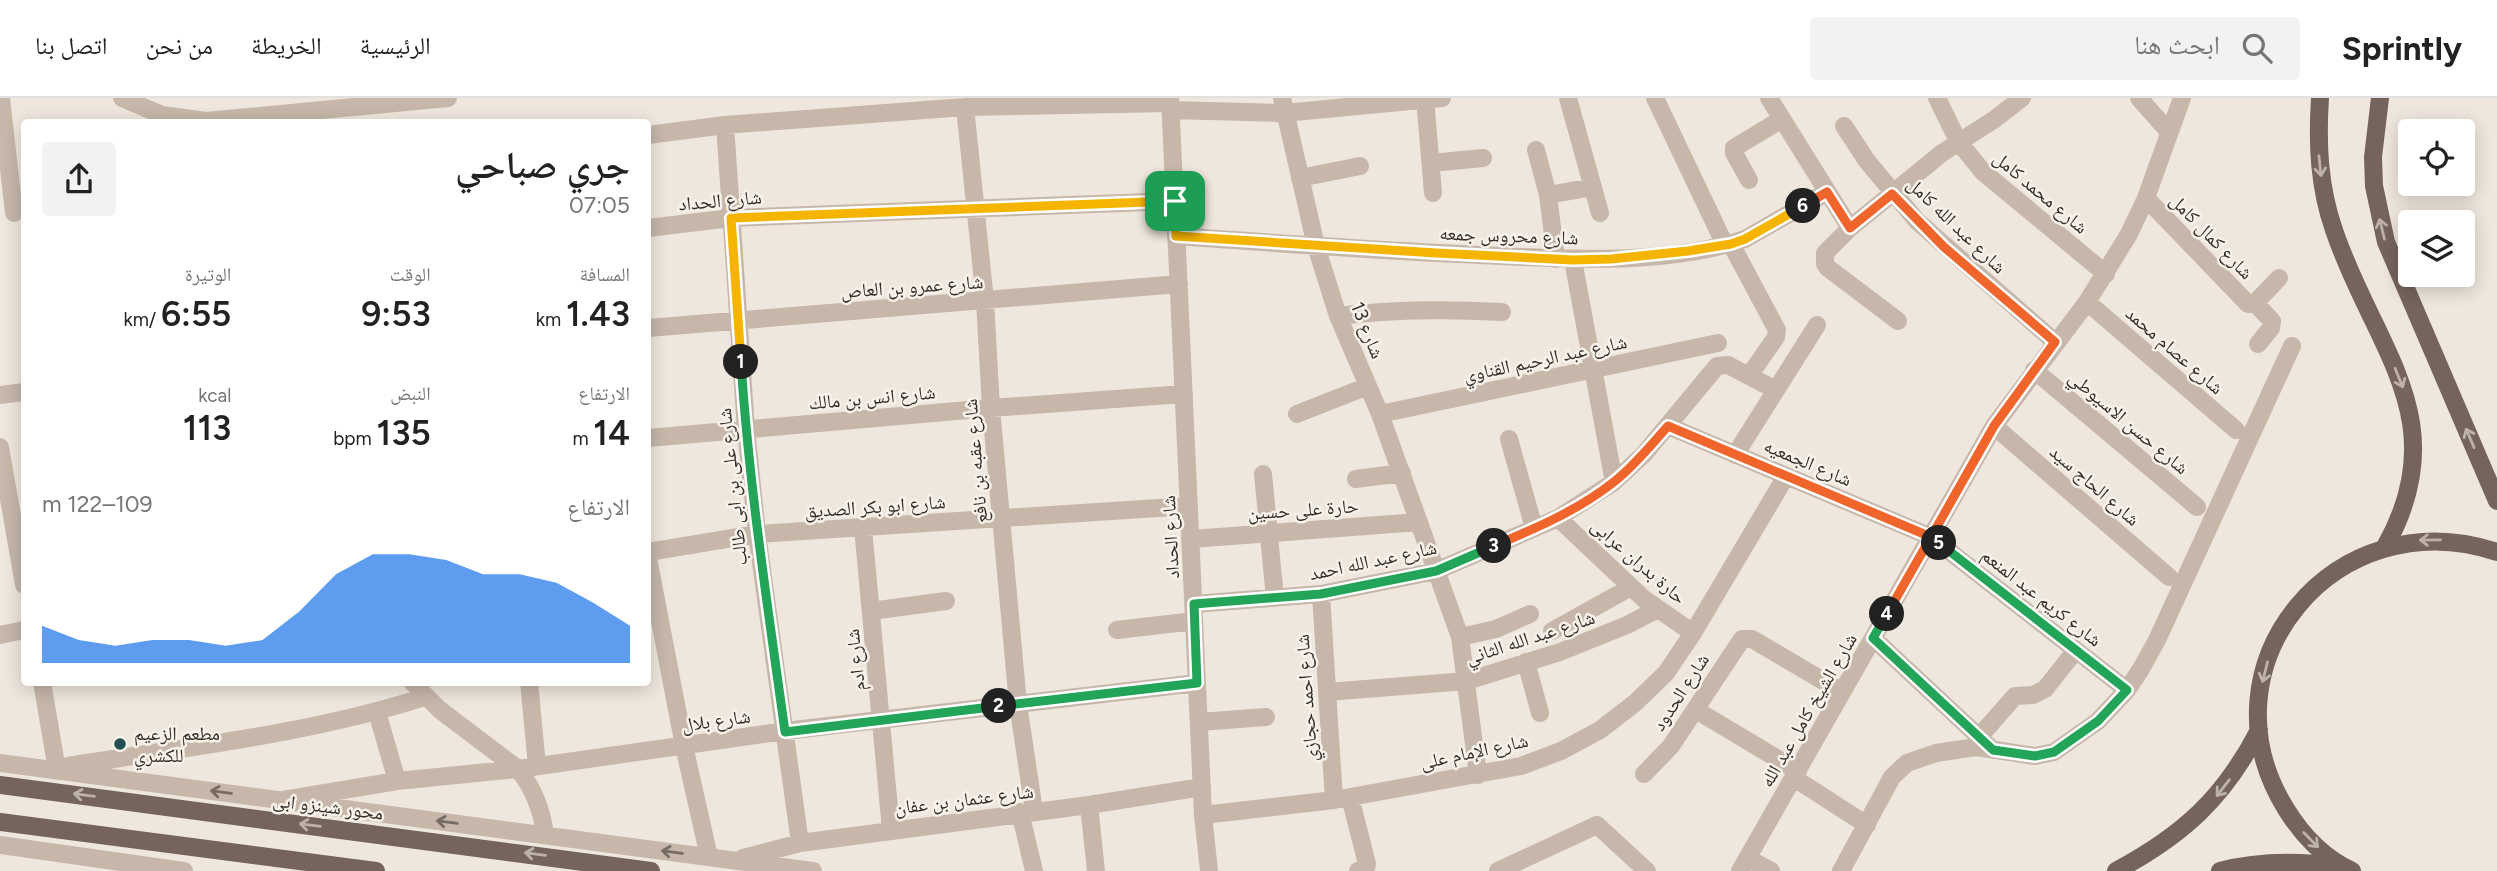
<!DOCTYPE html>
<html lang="ar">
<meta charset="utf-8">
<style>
body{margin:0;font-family:Figtree,"Noto Naskh Arabic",sans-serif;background:#f2f2f2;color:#222;direction:rtl;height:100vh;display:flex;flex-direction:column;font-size:26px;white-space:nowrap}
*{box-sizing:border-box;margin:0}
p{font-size:23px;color:#767676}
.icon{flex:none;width:38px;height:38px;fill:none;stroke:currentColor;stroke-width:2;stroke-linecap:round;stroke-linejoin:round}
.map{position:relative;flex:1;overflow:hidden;direction:ltr}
.sheet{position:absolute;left:21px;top:21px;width:630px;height:567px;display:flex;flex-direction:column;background:#fff;border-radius:7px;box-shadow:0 4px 18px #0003;direction:rtl}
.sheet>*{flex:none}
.controls{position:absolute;left:2398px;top:21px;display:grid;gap:14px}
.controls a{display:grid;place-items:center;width:77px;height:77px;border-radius:7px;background:#fff;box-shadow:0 4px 18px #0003;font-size:35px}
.pin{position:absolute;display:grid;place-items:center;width:60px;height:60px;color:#fff;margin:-30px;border-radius:14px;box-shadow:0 4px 10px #0006}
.km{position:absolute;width:35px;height:35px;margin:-18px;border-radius:50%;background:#222;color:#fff;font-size:19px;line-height:35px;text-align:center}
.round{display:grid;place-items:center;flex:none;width:74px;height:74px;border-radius:7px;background:#f2f2f2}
.overview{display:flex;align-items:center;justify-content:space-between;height:119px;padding:0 21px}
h1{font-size:38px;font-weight:600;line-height:52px}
.figures{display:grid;grid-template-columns:repeat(3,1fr);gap:10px;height:119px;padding:7px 21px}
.figures div{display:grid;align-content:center}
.figures b{font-size:35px;font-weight:600}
.figures small{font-size:19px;font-weight:400}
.figures p{font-size:19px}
.chart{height:196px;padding:14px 21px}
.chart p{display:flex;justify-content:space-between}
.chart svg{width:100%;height:126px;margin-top:7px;fill:#1a73e8;opacity:.7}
header{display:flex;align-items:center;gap:42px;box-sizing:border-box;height:98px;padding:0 35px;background:#fff;border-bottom:2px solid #e0e0e0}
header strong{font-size:33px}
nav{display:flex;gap:38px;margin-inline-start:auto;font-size:24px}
.search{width:490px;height:63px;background:#f2f2f2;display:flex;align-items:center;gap:18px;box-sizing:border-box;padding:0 24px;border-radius:7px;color:#767676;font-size:26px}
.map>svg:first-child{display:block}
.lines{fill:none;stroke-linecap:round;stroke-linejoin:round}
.minor{stroke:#c6b7aa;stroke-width:18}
.major{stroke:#75645c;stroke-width:18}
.oneway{stroke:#bcb2aa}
.oneway2{stroke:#766b63}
.split-1-casing{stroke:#fff;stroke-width:14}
.split-2-casing{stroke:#fff;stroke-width:14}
.split-3-casing{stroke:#fff;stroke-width:14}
.split-4-casing{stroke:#fff;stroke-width:14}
.split-5-casing{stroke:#fff;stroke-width:14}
.split-6-casing{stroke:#fff;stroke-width:14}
.split-7-casing{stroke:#fff;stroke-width:14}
.split-1{stroke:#f5b400;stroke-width:9}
.split-2{stroke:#22a559;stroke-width:9}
.split-3{stroke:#22a559;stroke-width:9}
.split-4{stroke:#f0652b;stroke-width:9}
.split-5{stroke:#22a559;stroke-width:9}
.split-6{stroke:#f0652b;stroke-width:9}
.split-7{stroke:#f5b400;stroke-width:9}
.poi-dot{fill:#234f52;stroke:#f7f1e9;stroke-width:2.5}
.labels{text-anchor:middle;stroke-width:5;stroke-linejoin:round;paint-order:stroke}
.street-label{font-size:19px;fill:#352d29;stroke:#f7f1e9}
.poi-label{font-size:19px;fill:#352d29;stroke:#f7f1e9;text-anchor:start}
</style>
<header>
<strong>Sprintly</strong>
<div class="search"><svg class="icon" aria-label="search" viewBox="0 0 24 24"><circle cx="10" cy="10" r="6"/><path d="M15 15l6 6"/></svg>ابحث هنا</div>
<nav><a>الرئيسية</a><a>الخريطة</a><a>من نحن</a><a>اتصل بنا</a></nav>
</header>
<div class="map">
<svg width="2497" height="773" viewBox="0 0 2497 773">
<rect width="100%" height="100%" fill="#efe7dd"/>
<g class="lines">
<!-- minor -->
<path class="minor" d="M1,0L14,115
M122,0L162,17L206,23L448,0
M1170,0L1203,717L1209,773
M1282,0L1316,148L1338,218L1380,316L1460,539L1478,677
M1425,0L1433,95
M1568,0L1600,115
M1655,0L1725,147
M1769,0L1850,130
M1937,0L1958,43L1983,74L2106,176
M2139,0L2169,34
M965,9L985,203L991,310L1018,606L1034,713
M1171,12L1284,15L1442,0
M725,27L746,331L757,436L800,745
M1844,28L1867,63L1917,123L2055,244
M648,37L725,27L965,9L1170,5
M1536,52L1548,97L1556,161
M1431,65L1483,60
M1300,80L1360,68
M1749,82L1734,55V50L1782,21
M1548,97L1593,89
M2146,100L2248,206L2255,205L2279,180
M648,130L731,120L1175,103
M1176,138C1277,145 1379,153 1480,157C1563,161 1665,168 1745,141L1827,94
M1731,146L1777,232L1776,239L1749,278
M1573,162L1614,384
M2087,204L2236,332
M2255,205L2272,223L2271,230L2258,246
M1338,218C1393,211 1447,211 1502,214
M1898,223L1828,170L1825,166V155L1850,130L1942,55L1995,21L2022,0
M648,230L1179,186
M2034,272L2197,409
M0,297L24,294
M1297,316L1368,288
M1380,316L1718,245
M1668,328L1931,439L2127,592
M1994,328L2169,479
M648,340L991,310L1184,296
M1509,341L1534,430
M0,349L24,487
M1735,357L1817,227
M1263,376L1275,500
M1356,381L1402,375
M1558,420L1644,501L1693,535
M863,430L891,732
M1191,441L1419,424
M648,454L757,436L1189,408
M648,460L684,648L709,759
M1321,496L1334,702
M1194,506L1321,496L1436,473L1558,420L1614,384L1644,356L1717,268L1728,267L1776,292
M871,513L946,503
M1117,532L1194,523
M1552,533L1631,489
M0,537L24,532
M1460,539L1496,531L1530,516
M1873,540L1993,652
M1526,564L1540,615
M42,584L57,672
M412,584L440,612L518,671C534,691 542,711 545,737
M529,584L537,668
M1327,594L1467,583L1560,554L1627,527L1658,511
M1696,612L1798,673
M377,614L397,683
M1199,624L1266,619
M1979,639L2015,598L2033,597L2045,591L2076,552
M0,665L813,773
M68,668C187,649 309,636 425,599
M1644,676L1671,648L1742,541H1752L1842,594
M1794,680L1867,727
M1350,699L1367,766L1366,770L1358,773
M283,702L397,683L518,671L785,633L1197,585
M1089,707L1096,773
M1020,714L1034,773
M1203,717L1334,702L1521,668L1561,653L1600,632L1635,605L1666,575L1693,535L1786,378
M0,747L184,773
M743,760L800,745L1089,707L1202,689
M1747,760L1771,773
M1498,773L1597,727L1647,773
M1740,773L1994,328L2087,204L2129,136L2146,100L2182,0
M1841,773L1892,679L1907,665L1936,655L1976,649L2035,658L2054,654L2098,623L2127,592L2141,571L2157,542L2292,248"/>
<!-- major -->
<path class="major" d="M2320,0C2317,46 2319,89 2334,132C2373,249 2457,321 2385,449
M2380,0L2373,59L2374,88L2386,144L2497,403
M0,687L651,773
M0,724L376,773
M2116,773C2183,737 2224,700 2259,632
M2220,773C2261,762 2301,763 2342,769
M2352,773C2324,760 2302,737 2286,711C2196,566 2337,400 2497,454"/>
</g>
<!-- one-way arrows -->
<defs><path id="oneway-shaft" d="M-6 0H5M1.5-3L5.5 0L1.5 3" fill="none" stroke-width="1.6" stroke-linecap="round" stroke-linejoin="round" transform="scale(1.75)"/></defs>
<g class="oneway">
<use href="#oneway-shaft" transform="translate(2320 68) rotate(84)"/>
<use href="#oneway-shaft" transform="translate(2382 131) rotate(-104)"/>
<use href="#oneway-shaft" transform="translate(2399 280) rotate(68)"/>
<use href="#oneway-shaft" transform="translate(2470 340) rotate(-113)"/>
<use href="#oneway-shaft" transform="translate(2430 442) rotate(179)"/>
<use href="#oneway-shaft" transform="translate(2265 574) rotate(104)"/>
<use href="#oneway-shaft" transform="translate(2223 690) rotate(128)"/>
<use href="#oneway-shaft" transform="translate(84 697) rotate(-173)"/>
<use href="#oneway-shaft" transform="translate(310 727) rotate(-173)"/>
<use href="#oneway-shaft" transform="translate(2311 742) rotate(46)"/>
<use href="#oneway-shaft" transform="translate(535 756) rotate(-173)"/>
</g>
<g class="oneway2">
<use href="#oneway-shaft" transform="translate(221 694) rotate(-172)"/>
<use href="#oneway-shaft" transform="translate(447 724) rotate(-172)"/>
<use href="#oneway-shaft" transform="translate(672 754) rotate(-172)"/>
</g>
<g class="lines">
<!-- split-1 casing -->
<g class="split-1-casing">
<path id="split-1" d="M741,264L731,120L1175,103"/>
</g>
<!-- split-2 casing -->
<g class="split-2-casing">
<path id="split-2" d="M741,264C749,388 768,510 785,634L999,608"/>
</g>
<!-- split-3 casing -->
<g class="split-3-casing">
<path id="split-3" d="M999,608L1197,585L1194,506L1321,496L1436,473L1494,448"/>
</g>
<!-- split-4 casing -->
<g class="split-4-casing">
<path id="split-4" d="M1494,448C1536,430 1579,412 1615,383C1635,367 1651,347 1668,328L1931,439L1887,516"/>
</g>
<!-- split-5 casing -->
<g class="split-5-casing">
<path id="split-5" d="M1887,516L1873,540L1993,652L2035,658L2054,654L2098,623L2127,592L1939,445"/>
</g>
<!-- split-6 casing -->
<g class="split-6-casing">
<path id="split-6" d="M1803,108L1827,94L1850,130L1892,96L1944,149L2055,244L1994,328L1931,439L1939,445"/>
</g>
<!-- split-7 casing -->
<g class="split-7-casing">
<path id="split-7" d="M1175,103L1176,138L1436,155L1573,162L1611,161L1688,153L1731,146L1745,141L1803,108"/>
</g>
<!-- split-1 -->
<use href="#split-1" class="split-1"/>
<!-- split-2 -->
<use href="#split-2" class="split-2"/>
<!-- split-3 -->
<use href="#split-3" class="split-3"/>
<!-- split-4 -->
<use href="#split-4" class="split-4"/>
<!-- split-5 -->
<use href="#split-5" class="split-5"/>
<!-- split-6 -->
<use href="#split-6" class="split-6"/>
<!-- split-7 -->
<use href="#split-7" class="split-7"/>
</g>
<!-- markers -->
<circle class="poi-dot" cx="120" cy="646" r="7"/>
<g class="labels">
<!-- street labels -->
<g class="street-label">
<text transform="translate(2041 94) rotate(40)" y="7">شارع محمد كامل</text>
<text transform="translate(720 102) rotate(-5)" y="7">شارع الحداد</text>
<text transform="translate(1957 127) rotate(44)" y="7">شارع عبد الله كامل</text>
<text transform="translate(1509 137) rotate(2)" y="7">شارع محروس جمعه</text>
<text transform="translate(2212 138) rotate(46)" y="7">شارع كمال كامل</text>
<text transform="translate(912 188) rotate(-4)" y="7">شارع عمرو بن العاص</text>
<text transform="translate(1368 232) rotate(68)" y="7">شارع 13</text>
<text transform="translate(2175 252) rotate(41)" y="7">شارع عصام محمد</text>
<text transform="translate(1545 260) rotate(-12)" y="7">شارع عبد الرحيم القناوي</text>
<text transform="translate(872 299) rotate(-5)" y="7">شارع انس بن مالك</text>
<text transform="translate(2129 324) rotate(40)" y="7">شارع حسن الاسيوطي</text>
<text transform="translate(975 363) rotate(-95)" y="7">شارع عقبه بن نافع</text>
<text transform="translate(1808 364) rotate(23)" y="7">شارع الجمعيه</text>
<text transform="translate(2095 387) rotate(41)" y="7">شارع الحاج سيد</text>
<text transform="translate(732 389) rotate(-96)" y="7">شارع على بن ابى طالب</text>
<text transform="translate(875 408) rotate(-4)" y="7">شارع ابو بكر الصديق</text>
<text transform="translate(1303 411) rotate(-4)" y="7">حارة على حسين</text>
<text transform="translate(1170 439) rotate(-93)" y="7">شارع الحداد</text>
<text transform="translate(1373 462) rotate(-12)" y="7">شارع عبد الله احمد</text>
<text transform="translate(1639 463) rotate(41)" y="7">حارة بدران عرابى</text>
<text transform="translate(2042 499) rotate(38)" y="7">شارع كريم عبد المنعم</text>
<text transform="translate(1530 539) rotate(-18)" y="7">شارع عبد الله الثاني</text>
<text transform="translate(855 562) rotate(-96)" y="7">شارع ادم</text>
<text transform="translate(1680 594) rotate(-57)" y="7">شارع الحدود</text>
<text transform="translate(1306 600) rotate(-94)" y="7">شارع احمد حجازي</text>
<text transform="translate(1808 612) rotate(-60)" y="7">شارع الشيخ كامل عبد الله</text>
<text transform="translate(716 622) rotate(-8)" y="7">شارع بلال</text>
<text transform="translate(1474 653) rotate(-12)" y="7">شارع الإمام على</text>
<text transform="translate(964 701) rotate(-7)" y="7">شارع عثمان بن عفان</text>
<text transform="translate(328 708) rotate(7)" y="7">محور شينزو ابى</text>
</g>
<!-- poi labels -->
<g class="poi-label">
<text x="134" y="642">مطعم الزعيم<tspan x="134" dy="22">للكشري</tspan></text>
</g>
</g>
</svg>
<div class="controls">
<a><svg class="icon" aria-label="locate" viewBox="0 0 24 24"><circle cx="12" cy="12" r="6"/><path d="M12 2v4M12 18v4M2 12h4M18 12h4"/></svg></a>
<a><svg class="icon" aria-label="layers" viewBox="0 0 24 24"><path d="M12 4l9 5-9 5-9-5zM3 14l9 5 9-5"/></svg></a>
</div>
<div class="pin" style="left:1175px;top:103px;background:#1e9e55"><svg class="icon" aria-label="arrive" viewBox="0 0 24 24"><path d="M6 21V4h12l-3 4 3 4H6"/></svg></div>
<b class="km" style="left:741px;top:264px">1</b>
<b class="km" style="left:999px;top:608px">2</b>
<b class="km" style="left:1494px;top:448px">3</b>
<b class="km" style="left:1887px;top:516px">4</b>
<b class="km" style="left:1939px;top:445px">5</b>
<b class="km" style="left:1803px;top:108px">6</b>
<section class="sheet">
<div class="overview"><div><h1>جري صباحي</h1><p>07:05</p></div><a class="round"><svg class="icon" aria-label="share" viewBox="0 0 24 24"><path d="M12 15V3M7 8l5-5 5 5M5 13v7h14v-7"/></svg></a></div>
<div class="figures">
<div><p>المسافة</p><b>1.43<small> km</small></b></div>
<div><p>الوقت</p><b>9:53</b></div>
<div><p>الوتيرة</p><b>6:55<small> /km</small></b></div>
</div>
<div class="figures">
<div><p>الارتفاع</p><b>14<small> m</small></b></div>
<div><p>النبض</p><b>135<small> bpm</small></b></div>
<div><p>kcal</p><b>113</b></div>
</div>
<div class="chart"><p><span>الارتفاع</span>109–122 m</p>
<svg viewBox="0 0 160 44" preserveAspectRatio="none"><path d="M0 44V31L10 36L20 38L30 36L40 36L50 38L60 36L70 26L80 13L90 6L100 6L110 8L120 13L130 13L140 16L150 23L160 31V44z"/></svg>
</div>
</section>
</div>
